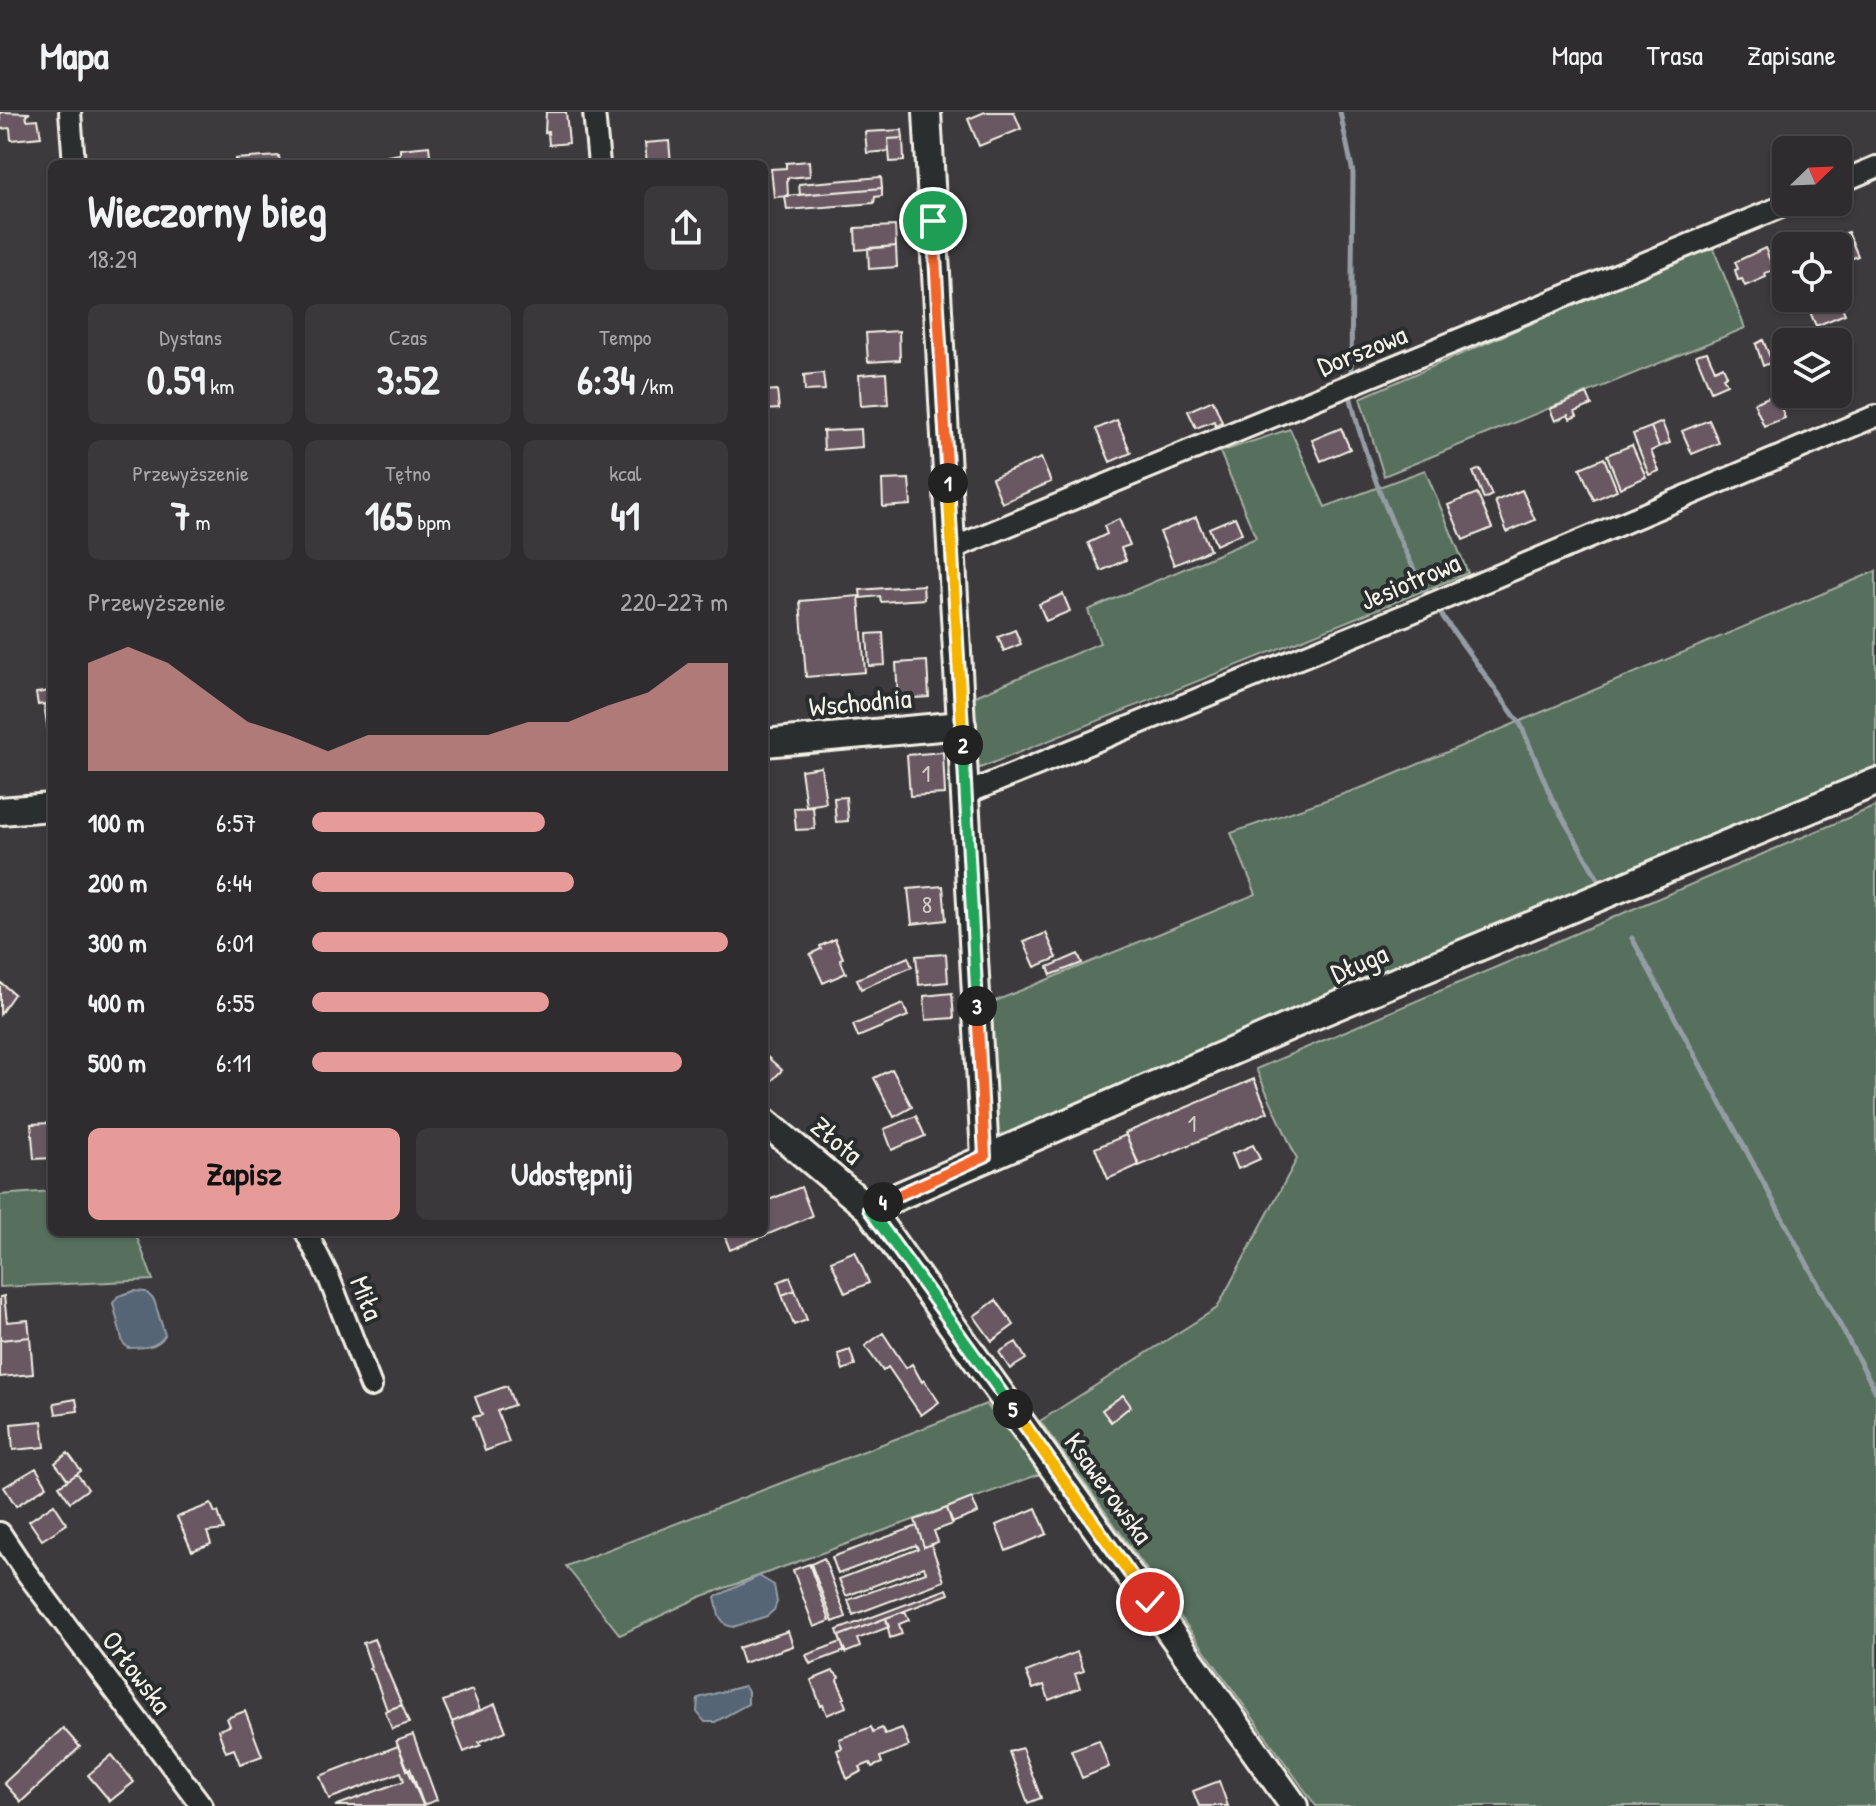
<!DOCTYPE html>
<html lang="pl">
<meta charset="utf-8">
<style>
body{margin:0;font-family:"Patrick Hand",sans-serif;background:#3a383a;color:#f1f3f6;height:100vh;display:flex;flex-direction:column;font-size:30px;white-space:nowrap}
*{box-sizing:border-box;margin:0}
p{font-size:26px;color:#a7a7aa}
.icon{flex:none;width:44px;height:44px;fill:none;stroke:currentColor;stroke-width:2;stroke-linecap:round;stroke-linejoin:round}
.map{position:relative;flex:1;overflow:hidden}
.drawer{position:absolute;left:48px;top:48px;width:720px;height:1076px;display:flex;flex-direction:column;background:#2e2c2e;border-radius:12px;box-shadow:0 2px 6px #0004,0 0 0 2px #49484a}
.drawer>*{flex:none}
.needle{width:52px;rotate:67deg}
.tools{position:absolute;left:1772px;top:24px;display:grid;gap:16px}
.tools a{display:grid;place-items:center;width:80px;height:80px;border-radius:12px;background:#2e2c2e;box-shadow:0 2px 6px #0004,0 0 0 2px #49484a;font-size:40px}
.pin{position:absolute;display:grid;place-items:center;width:68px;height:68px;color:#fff;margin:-34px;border:4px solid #fff;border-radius:50%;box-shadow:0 2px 8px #0007}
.km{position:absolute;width:40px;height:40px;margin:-20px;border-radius:50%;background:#222;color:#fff;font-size:22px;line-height:40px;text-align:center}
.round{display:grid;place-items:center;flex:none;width:84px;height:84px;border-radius:12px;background:#3a383a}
.headline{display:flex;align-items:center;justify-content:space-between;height:136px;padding:0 40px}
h1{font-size:44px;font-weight:700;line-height:60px}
.figures{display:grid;grid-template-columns:repeat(3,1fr);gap:12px;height:136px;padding:8px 40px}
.figures div{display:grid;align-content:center;border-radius:12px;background:#3a383a;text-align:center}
.figures b{font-size:40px;font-weight:700}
.figures small{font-size:22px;font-weight:400}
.figures p{font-size:22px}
.chart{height:224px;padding:16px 40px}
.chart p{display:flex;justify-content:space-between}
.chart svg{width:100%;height:144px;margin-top:8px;fill:#e69b98;opacity:.7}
.action{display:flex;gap:16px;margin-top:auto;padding:16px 40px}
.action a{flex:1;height:92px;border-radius:12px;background:#e69b98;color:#111;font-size:32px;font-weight:700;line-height:92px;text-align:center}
.action a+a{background:#3a383a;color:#f1f3f6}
ul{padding:0 40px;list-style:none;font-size:26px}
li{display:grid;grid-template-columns:128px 96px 1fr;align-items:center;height:60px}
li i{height:20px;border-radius:10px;background:#e69b98}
header{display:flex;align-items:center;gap:48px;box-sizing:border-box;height:112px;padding:0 40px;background:#2e2c2e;border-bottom:2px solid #49484a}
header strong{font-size:38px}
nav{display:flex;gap:44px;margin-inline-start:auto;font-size:28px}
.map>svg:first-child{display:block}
.green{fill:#566f5d;stroke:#a5b0a2;stroke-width:2}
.water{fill:#546576;stroke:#949da4;stroke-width:2}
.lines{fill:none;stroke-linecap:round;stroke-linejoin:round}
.stream{stroke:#949da4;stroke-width:5}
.building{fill:#695862;stroke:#f4f1e8;stroke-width:2}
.minor-casing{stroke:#f4f1e8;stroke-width:26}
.tertiary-casing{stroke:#f4f1e8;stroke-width:32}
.minor{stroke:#2a2d2e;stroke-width:20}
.tertiary{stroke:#2a2d2e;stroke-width:26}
.split-1-casing{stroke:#fff;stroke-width:16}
.split-2-casing{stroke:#fff;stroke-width:16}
.split-3-casing{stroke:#fff;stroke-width:16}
.split-4-casing{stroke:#fff;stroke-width:16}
.split-5-casing{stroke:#fff;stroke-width:16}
.split-6-casing{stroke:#fff;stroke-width:16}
.split-1{stroke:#f0652b;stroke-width:10}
.split-2{stroke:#f5b400;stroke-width:10}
.split-3{stroke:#22a559;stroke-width:10}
.split-4{stroke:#f0652b;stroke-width:10}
.split-5{stroke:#22a559;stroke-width:10}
.split-6{stroke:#f5b400;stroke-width:10}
.labels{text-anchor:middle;stroke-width:8;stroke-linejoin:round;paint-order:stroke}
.number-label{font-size:24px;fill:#d1cbc6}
.street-label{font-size:28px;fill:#f4f1e8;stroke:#2a2d2e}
</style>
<header>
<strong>Mapa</strong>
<nav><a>Mapa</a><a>Trasa</a><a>Zapisane</a></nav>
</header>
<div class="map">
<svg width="1876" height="1694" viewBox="0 0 1876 1694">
<rect width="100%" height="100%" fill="#3d3a3e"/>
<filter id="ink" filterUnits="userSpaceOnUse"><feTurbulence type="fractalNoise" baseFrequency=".0125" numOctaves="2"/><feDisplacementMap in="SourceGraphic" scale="16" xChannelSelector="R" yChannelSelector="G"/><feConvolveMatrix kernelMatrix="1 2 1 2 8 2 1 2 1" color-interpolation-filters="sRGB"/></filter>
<g filter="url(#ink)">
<!-- green -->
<path class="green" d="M1712,133L1745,216L1384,364L1360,286Z
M1290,317L1325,395L1425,358L1468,461L975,658L973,585L1100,531L1088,498L1256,426L1220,340Z
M1876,459V655L994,1027L988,892L1256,782L1231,721L1369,673Z
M1876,694V1694H1316L1040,1309L1217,1196L1297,1047L1256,957Z
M52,1079V1120H135L153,1168L0,1175V1083Z
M986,1292L1043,1361L700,1485L620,1523L566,1454Z"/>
<!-- water -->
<path class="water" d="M134,1179L146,1180L154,1188L165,1223C158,1236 142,1236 128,1236L123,1231L113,1191L118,1184Z
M759,1464L774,1473L777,1490L774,1498L767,1504L733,1515L726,1513L719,1504L715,1485Z
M744,1574L748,1579V1592L715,1610H705L697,1600L698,1586Z"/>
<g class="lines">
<!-- stream -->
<path class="stream" d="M1340,0L1353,61L1351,263
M1351,287C1367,356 1394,420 1427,483
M1438,498L1521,613L1552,687L1598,767
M1632,826L1876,1280"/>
</g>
<!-- building -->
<path class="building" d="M0,0L30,1L26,3L27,8L38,7L41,25L11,28L10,16L0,17Z
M546,0H566L569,31L549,33L548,20L545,21Z
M985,0H1014L1021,17L979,34L968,7Z
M902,18L903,26L888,27L889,39L867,41L865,20Z
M903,26L904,49L890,50L888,27Z
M669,29L671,52H647L645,31Z
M429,34L431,52H388L387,44L400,42V37Z
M279,44L280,52H235V47Z
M809,49L810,64L787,66L788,84L774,85L771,57L786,56V51Z
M881,65L882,76L800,83L799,72Z
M882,76V84L875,85L874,91L787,98L785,84Z
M895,114L896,134L856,138L855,116Z
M1848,120L1858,144L1838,152V134H1814Z
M896,134L897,155L869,157L868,136Z
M1765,136L1774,158L1765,161L1766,165L1745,174L1742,167L1738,168L1735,158L1738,157L1735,150Z
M1808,186H1838L1845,202L1816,214L1805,188Z
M1832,217L1837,230H1818L1816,224Z
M899,219L900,248L868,250L866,221Z
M1763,228L1772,250L1763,254L1756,232Z
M1707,240L1715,258L1723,254L1727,263L1723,265L1727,272L1711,279L1696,243Z
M823,261L825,278L805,279L804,263Z
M886,261L888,292L861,294L859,263Z
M777,278L779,297L764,298V279Z
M1587,282L1592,293L1575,300L1577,304L1570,307L1568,303L1555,309L1550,297Z
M1776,282L1785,306L1764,314L1754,291Z
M1801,282H1833L1806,293Z
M1213,288L1222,310L1215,313L1214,309L1196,316L1188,299Z
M1117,308L1131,341L1110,350L1096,317Z
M1709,308L1719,331L1692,342L1682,319Z
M1662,310L1670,331L1659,335L1651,315Z
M1651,315L1659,335L1651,339L1659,359L1649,363L1633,322Z
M1341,316L1350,337L1321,349L1312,328Z
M861,317L862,335L824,338L823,319Z
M1632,333L1646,365L1620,376L1607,343Z
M1041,346L1051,370L1002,391L992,366Z
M1604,346L1617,378L1594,388L1580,356Z
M1480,357L1492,383L1484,387L1473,360Z
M909,367L911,393L883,395L882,368Z
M1522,378L1535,408L1507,420L1495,389Z
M1477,381L1492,416L1463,428L1448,393Z
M1196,405L1210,438L1174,453L1160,420Z
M1235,405L1242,421L1216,433L1209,416Z
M1119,407L1130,433L1121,436L1126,448L1101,459L1088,431L1107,422L1104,414Z
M923,473L924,487L881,490L880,484L861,486L860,478Z
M1063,482L1070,499L1046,509L1039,492Z
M859,484L865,560L806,565L800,489Z
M1015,518L1021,532L1004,539L998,525Z
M883,521L885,553L869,554L867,522Z
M927,549L929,585L898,587L896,551Z
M50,579L52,625L49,626L44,592L38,593L36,581Z
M943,640L945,682L910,684L907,643Z
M821,655L826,691L806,694L801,658Z
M846,685L848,709L836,710L834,686Z
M813,695L815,717L796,718L794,696Z
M943,774L946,808L912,812L908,777Z
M1046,821L1057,846L1035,855L1024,830Z
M835,827L843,846L840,847L846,861L823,871L810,842L821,837L820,834Z
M946,842L948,870L919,873L916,844Z
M1078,842L1082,851L1051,863L1048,855Z
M908,845L912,855L861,877L857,867Z
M0,870L14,882L0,902Z
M952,881L954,906L926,908L924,884Z
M903,892L908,904L858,925L853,913Z
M764,942L782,958L768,973L764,970Z
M892,957L912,995L894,1005L874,966Z
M1254,967L1268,1000L1139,1054L1125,1021Z
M916,1004L925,1024L892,1038L884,1017Z
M50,1011L52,1046L34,1047L31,1012Z
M1126,1023L1139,1053L1108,1067L1095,1036Z
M1253,1033L1260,1047L1238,1057L1232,1042Z
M801,1075L812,1104L730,1138L723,1120H764V1090Z
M855,1139L869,1171L845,1181L831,1149Z
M790,1165L795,1178L782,1183L778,1170Z
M795,1178L807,1208L794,1213L782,1183Z
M4,1184L7,1210L28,1208L30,1225L0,1228V1185Z
M996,1188L1014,1213L992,1229L974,1204Z
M883,1221L906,1256L912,1252L922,1270L924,1268L939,1290L921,1303L888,1255L883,1259L865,1234Z
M30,1225L33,1262L0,1265V1228Z
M1016,1230L1026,1247L1010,1257L999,1240Z
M850,1238L855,1253L843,1258L838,1242Z
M507,1274L514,1293L497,1299L509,1330L485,1339L473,1305L482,1303L475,1285Z
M1123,1283L1131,1294L1111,1310L1102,1298Z
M76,1287L78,1299L56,1302L54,1291Z
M42,1309L45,1335L13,1338L11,1312Z
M68,1341L81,1359L68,1368L55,1351Z
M36,1356L47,1374L16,1394L4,1375Z
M77,1362L88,1377L70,1390L59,1374Z
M972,1386L978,1401L952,1411L947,1396Z
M54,1392L67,1412L42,1428L29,1409Z
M211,1392L215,1401L218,1400L224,1418L207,1420L211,1432L192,1439L177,1405Z
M947,1396L953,1412L934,1419L938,1430L924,1435L915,1408Z
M1036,1396L1047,1422L1006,1439L996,1413Z
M917,1414L924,1435L931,1432L944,1469L853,1503L848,1488L926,1460L924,1455L846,1484L839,1467L918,1437L916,1433L838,1462L832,1445Z
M824,1446L846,1505L833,1510L811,1452Z
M809,1452L830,1509L814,1515L793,1458Z
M947,1477L949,1482L839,1524L837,1518Z
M905,1499L909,1508L899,1512L902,1522L890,1526L886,1506Z
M886,1506L889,1515L857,1527L860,1535L845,1541L839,1524Z
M788,1519L793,1534L743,1551L738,1536Z
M374,1527L402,1593L387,1598L374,1562L369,1556L371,1555L363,1531Z
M841,1530L845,1539L810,1552L806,1543Z
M1077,1540L1084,1559L1075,1562L1080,1576L1049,1588L1044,1573L1033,1577L1026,1560Z
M833,1559L839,1565L837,1568L845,1586L843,1587L846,1595L827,1603L823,1593L821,1594L811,1568Z
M472,1578L480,1598L452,1610L443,1589Z
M495,1592L506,1619L479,1630L481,1633L464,1640L452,1610Z
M402,1593L409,1611L392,1617L385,1599Z
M245,1599L262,1644L240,1652L234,1637L226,1640L218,1618L230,1614L227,1606Z
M871,1615L873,1620L882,1616L885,1622L902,1616L909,1634L880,1645L882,1651L872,1655L870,1651L860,1655L862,1659L847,1667L837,1638L842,1636L839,1627Z
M63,1616L80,1635L21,1690L4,1671Z
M413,1623L437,1688L423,1693L396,1629Z
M1099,1628L1109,1655L1082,1666L1071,1638Z
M398,1634L407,1658L410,1656L424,1694H335L404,1669L401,1660L329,1687L320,1664Z
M1022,1636L1041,1686L1028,1691L1009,1640Z
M112,1643L134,1670L110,1689L88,1663Z
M1219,1669L1228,1694H1199L1193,1679Z"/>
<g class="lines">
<!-- minor casing -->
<g class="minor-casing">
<path id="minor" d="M70,0L74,52
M594,0L599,52
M1838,71L1876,55
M951,437L1793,90
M965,682L1417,498L1876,304
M306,1120L329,1166L371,1274
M0,1421L26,1460L202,1694"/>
</g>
<!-- tertiary casing -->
<g class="tertiary-casing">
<path id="tertiary" d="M927,0L985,1044
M764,631L962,613
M0,699L52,695
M764,1009L869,1097L1294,1694
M869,1097L1320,901L1876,670"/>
</g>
<!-- minor -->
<use href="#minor" class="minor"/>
<!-- tertiary -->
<use href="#tertiary" class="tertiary"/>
</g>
</g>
<g class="lines" filter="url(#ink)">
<!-- split-1 casing -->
<g class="split-1-casing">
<path id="split-1" d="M933,109L948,371"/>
</g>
<!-- split-2 casing -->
<g class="split-2-casing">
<path id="split-2" d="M948,371L963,633"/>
</g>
<!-- split-3 casing -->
<g class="split-3-casing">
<path id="split-3" d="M963,633L977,894"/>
</g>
<!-- split-4 casing -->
<g class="split-4-casing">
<path id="split-4" d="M883,1090L985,1044L977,894"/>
</g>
<!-- split-5 casing -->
<g class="split-5-casing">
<path id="split-5" d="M883,1090L869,1097L1013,1297"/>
</g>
<!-- split-6 casing -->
<g class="split-6-casing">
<path id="split-6" d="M1013,1297L1150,1490"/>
</g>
<!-- split-1 -->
<use href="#split-1" class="split-1"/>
<!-- split-2 -->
<use href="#split-2" class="split-2"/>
<!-- split-3 -->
<use href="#split-3" class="split-3"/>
<!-- split-4 -->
<use href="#split-4" class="split-4"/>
<!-- split-5 -->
<use href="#split-5" class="split-5"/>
<!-- split-6 -->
<use href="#split-6" class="split-6"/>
</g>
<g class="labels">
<!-- number labels -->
<g class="number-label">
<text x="926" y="670">1</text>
<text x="927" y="801">8</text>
<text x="1192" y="1020">1</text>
</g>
<!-- street labels -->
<g class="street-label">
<text transform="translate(1362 238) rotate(-22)" y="10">Dorszowa</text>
<text transform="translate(1410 469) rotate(-23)" y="10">Jesiotrowa</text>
<text transform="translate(860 590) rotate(-5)" y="10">Wschodnia</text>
<text transform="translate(1359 851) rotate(-23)" y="10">Długa</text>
<text transform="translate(837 1028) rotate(40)" y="10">Złota</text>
<text transform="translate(367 1186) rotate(68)" y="10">Miła</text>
<text transform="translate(1109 1376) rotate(54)" y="10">Ksawerowska</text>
<text transform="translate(137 1560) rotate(53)" y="10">Orłowska</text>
</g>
</g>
</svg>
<div class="tools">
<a><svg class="needle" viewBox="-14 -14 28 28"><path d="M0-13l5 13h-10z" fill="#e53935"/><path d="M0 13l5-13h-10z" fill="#a7a7aa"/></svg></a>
<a><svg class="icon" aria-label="locate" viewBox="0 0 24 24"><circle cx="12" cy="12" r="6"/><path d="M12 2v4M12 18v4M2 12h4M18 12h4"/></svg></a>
<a><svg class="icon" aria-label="layers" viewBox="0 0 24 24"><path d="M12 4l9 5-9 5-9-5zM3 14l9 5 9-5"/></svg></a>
</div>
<div class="pin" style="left:933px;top:109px;background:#1e9e55"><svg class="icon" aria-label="arrive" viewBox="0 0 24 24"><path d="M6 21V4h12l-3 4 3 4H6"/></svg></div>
<div class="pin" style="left:1150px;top:1490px;background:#d93025"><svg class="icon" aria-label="check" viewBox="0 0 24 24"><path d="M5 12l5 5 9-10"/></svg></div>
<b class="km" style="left:948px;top:371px">1</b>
<b class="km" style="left:963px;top:633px">2</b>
<b class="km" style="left:977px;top:894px">3</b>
<b class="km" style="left:883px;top:1090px">4</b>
<b class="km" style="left:1013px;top:1297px">5</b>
<section class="drawer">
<div class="headline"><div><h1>Wieczorny bieg</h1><p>18:29</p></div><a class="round"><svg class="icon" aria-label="share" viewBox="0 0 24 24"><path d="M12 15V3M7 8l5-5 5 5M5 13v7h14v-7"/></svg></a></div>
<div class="figures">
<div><p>Dystans</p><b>0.59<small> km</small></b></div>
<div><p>Czas</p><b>3:52</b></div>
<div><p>Tempo</p><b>6:34<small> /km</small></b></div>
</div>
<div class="figures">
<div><p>Przewyższenie</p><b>7<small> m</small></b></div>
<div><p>Tętno</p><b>165<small> bpm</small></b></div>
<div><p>kcal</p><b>41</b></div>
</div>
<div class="chart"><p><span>Przewyższenie</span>220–227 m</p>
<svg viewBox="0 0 160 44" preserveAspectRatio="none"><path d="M0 44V11L10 6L20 11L30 20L40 29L50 33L60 38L70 33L80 33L90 33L100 33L110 29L120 29L130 24L140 20L150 11L160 11V44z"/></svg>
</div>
<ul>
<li><b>100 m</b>6:57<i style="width:56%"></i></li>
<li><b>200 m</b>6:44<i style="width:63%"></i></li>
<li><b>300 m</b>6:01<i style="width:100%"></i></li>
<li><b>400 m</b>6:55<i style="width:57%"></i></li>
<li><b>500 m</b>6:11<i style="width:89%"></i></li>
</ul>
<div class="action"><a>Zapisz</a><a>Udostępnij</a></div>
</section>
</div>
